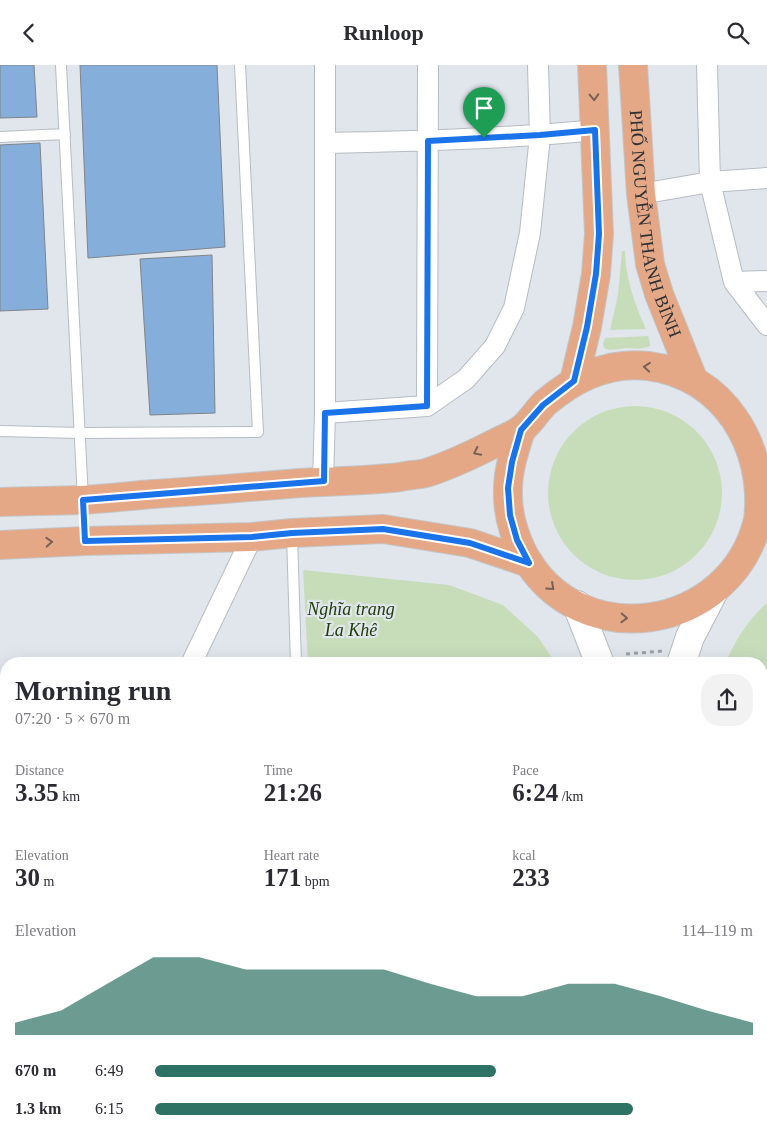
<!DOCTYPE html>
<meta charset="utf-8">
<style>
body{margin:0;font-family:Georgia,serif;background:#f2f2f3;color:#2b2b33;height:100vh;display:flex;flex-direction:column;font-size:19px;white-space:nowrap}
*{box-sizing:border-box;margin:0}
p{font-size:16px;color:#7c7c81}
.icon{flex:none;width:28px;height:28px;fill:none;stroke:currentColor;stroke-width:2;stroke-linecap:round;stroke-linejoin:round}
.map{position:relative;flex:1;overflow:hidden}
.sheet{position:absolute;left:0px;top:592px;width:768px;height:481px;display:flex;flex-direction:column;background:#fff;border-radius:20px 20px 0 0;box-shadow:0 5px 20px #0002}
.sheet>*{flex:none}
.pin{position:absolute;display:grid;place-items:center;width:42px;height:42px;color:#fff;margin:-51px -21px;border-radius:50% 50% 50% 0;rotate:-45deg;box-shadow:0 0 5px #0007}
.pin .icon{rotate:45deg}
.round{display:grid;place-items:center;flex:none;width:52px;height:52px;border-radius:20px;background:#f2f2f3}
.summary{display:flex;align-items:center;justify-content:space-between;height:85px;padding:0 15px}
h1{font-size:28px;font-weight:700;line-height:38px}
.metrics{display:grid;grid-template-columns:repeat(3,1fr);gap:8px;height:85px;padding:5px 15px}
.metrics div{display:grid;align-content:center}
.metrics b{font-size:25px;font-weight:700}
.metrics small{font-size:14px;font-weight:400}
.metrics p{font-size:14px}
.chart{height:140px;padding:10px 15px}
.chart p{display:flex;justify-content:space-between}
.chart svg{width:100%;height:90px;margin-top:5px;fill:#2e7265;opacity:.7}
ul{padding:0 15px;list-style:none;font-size:16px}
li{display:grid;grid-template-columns:80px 60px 1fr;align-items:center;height:38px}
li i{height:12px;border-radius:6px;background:#2e7265}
header{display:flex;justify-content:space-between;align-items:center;height:65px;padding:0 15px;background:#fff;font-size:22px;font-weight:700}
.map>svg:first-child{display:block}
.green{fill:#c7ddba}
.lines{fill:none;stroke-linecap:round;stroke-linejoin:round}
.canal{stroke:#519ea6;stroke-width:19}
.building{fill:#86aeda;stroke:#7f848a}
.service-casing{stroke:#b6bcc2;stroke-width:12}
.minor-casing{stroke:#b6bcc2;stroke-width:22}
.secondary-casing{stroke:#b6bcc2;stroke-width:30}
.primary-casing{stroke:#c4c5c6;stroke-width:30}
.path{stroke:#9ca0a6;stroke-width:3;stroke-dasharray:4 4;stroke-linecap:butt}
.service{stroke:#fff;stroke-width:10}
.minor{stroke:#fff;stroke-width:20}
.secondary{stroke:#fff;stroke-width:28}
.primary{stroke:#e4a886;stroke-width:28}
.oneway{stroke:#776054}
.route-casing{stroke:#fff;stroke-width:10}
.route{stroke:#1a73e8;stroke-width:6}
.labels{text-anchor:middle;stroke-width:4.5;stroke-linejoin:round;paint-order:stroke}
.street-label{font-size:18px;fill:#2e3033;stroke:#e1e6ed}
.park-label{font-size:18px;font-style:italic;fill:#223f0a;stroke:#e1e6ed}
</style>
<header><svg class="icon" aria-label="back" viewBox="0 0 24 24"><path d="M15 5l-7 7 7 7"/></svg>Runloop<svg class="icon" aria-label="search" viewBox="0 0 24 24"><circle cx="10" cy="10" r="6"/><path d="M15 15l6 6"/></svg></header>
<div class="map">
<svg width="767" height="1073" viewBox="0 0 767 1073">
<rect width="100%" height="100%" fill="#e1e6ed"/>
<!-- green -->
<path class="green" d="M622,186H625C626,215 634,237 646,264L610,265L618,230Z
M648,271L650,278V281C642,285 634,283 626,283C617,284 597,290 605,273Z
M548 428a87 87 0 1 1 174 0a87 87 0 1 1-174 0Z
M303,505L449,520L503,540L538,572L556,599H308Z
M767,538V1073H722L721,1068H761V599H725C735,576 748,554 767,538Z
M402,1068H611V1073H404Z"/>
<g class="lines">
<!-- canal -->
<path class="canal" d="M0,812L6,816
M373,1068L377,1073"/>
</g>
<!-- building -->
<path class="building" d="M0,0H34L37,52L0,53Z
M80,0H217L225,182L88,193Z
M40,78L48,244L0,246V80Z
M212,190L215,348L150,350L140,194Z"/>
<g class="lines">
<!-- service casing -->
<g class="service-casing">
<path id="service" d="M61,0L83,434
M0,72L65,69
M0,366L80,368L258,367L240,0
M292,470L296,599
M0,773L6,776
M0,844L6,848
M0,973H6
M0,1032L2,1073
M91,1068V1073
M198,1068V1073
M257,1068L263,1073
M329,1068L333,1073"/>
</g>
<!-- minor casing -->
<g class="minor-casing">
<path id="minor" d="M707,0L710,117L734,217L767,260
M325,78C415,76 505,74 595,65
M641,129L710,117L767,113
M734,217L767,216
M427,341L428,0
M325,348L427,341L466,314L495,281L514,243L530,168L540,71L538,0
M323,417L325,348V0
M191,599L252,472
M0,890L6,888"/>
</g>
<!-- secondary casing -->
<g class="secondary-casing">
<path id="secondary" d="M577,540L600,599
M681,599L690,572L715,524
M653,1068V1073
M689,1068L690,1073"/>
</g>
<!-- primary casing -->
<g class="primary-casing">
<g id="primary">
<path id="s1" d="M633,0L641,129L650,199L659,229L693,314"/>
<path d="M574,316L587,262L596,209L599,169L592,0"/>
<path d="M0,437C27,436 53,436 80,435C104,434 129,431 153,429C202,426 251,422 300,418C333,416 366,416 400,412C408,410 418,410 426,408C451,400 476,388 499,376C507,372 516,369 523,363C531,356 537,346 545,338C574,313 608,296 648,301C723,310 767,381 758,455C731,567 578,591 523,488C513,468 507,446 508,424C508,404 515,384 521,365"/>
<path d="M0,480L85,476L252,472L292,468L383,464L470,478L529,498"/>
</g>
</g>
<!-- path -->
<path class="path" d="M626,589L663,586"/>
<!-- service -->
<use href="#service" class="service"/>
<!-- minor -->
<use href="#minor" class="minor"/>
<!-- secondary -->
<use href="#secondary" class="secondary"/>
<!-- primary -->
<use href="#primary" class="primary"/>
</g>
<!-- one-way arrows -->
<defs><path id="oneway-chevron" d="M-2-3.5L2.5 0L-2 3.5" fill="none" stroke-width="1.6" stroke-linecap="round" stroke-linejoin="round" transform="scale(1.25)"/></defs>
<g class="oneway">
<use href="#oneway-chevron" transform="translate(594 32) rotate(88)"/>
<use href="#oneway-chevron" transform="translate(647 302) rotate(-175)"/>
<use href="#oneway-chevron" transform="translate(477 387) rotate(154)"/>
<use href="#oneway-chevron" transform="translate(49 477) rotate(-3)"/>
<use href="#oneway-chevron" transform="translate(551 522) rotate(42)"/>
<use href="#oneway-chevron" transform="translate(624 553) rotate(3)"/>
</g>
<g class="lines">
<!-- route casing -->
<g class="route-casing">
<path id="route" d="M595,65L599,169L596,209L587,262L574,316L543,340L521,365L512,397L508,423L510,450L517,475L529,498L470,478L383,464L292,468L252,472L85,476L83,435L324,416L325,348L427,341L428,76L540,70Z"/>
</g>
<!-- route -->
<use href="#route" class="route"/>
</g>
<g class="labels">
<!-- street labels -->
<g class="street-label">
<text dy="6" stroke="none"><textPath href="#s1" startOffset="161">PHỐ NGUYỄN THANH BÌNH</textPath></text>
</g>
<!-- park labels -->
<g class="park-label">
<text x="351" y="550">Nghĩa trang<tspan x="351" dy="21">La Khê</tspan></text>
</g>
</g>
</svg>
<div class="pin" style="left:484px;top:73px;background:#1e9e55"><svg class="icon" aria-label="arrive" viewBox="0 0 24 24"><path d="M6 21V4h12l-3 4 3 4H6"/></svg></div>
<section class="sheet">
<div class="summary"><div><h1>Morning run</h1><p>07:20 · 5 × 670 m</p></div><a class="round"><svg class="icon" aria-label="share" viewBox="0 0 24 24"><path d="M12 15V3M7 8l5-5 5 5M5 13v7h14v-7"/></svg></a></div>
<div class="metrics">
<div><p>Distance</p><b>3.35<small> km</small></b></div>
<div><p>Time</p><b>21:26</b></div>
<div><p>Pace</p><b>6:24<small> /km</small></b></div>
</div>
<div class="metrics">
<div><p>Elevation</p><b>30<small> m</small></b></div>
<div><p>Heart rate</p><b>171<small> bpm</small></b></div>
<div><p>kcal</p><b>233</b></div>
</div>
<div class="chart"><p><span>Elevation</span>114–119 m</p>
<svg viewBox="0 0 160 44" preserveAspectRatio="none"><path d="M0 44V38L10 32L20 19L30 6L40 6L50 12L60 12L70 12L80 12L90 19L100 25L110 25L120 19L130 19L140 25L150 32L160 38V44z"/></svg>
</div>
<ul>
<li><b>670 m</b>6:49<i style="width:57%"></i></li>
<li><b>1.3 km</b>6:15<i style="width:80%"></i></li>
</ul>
</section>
</div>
